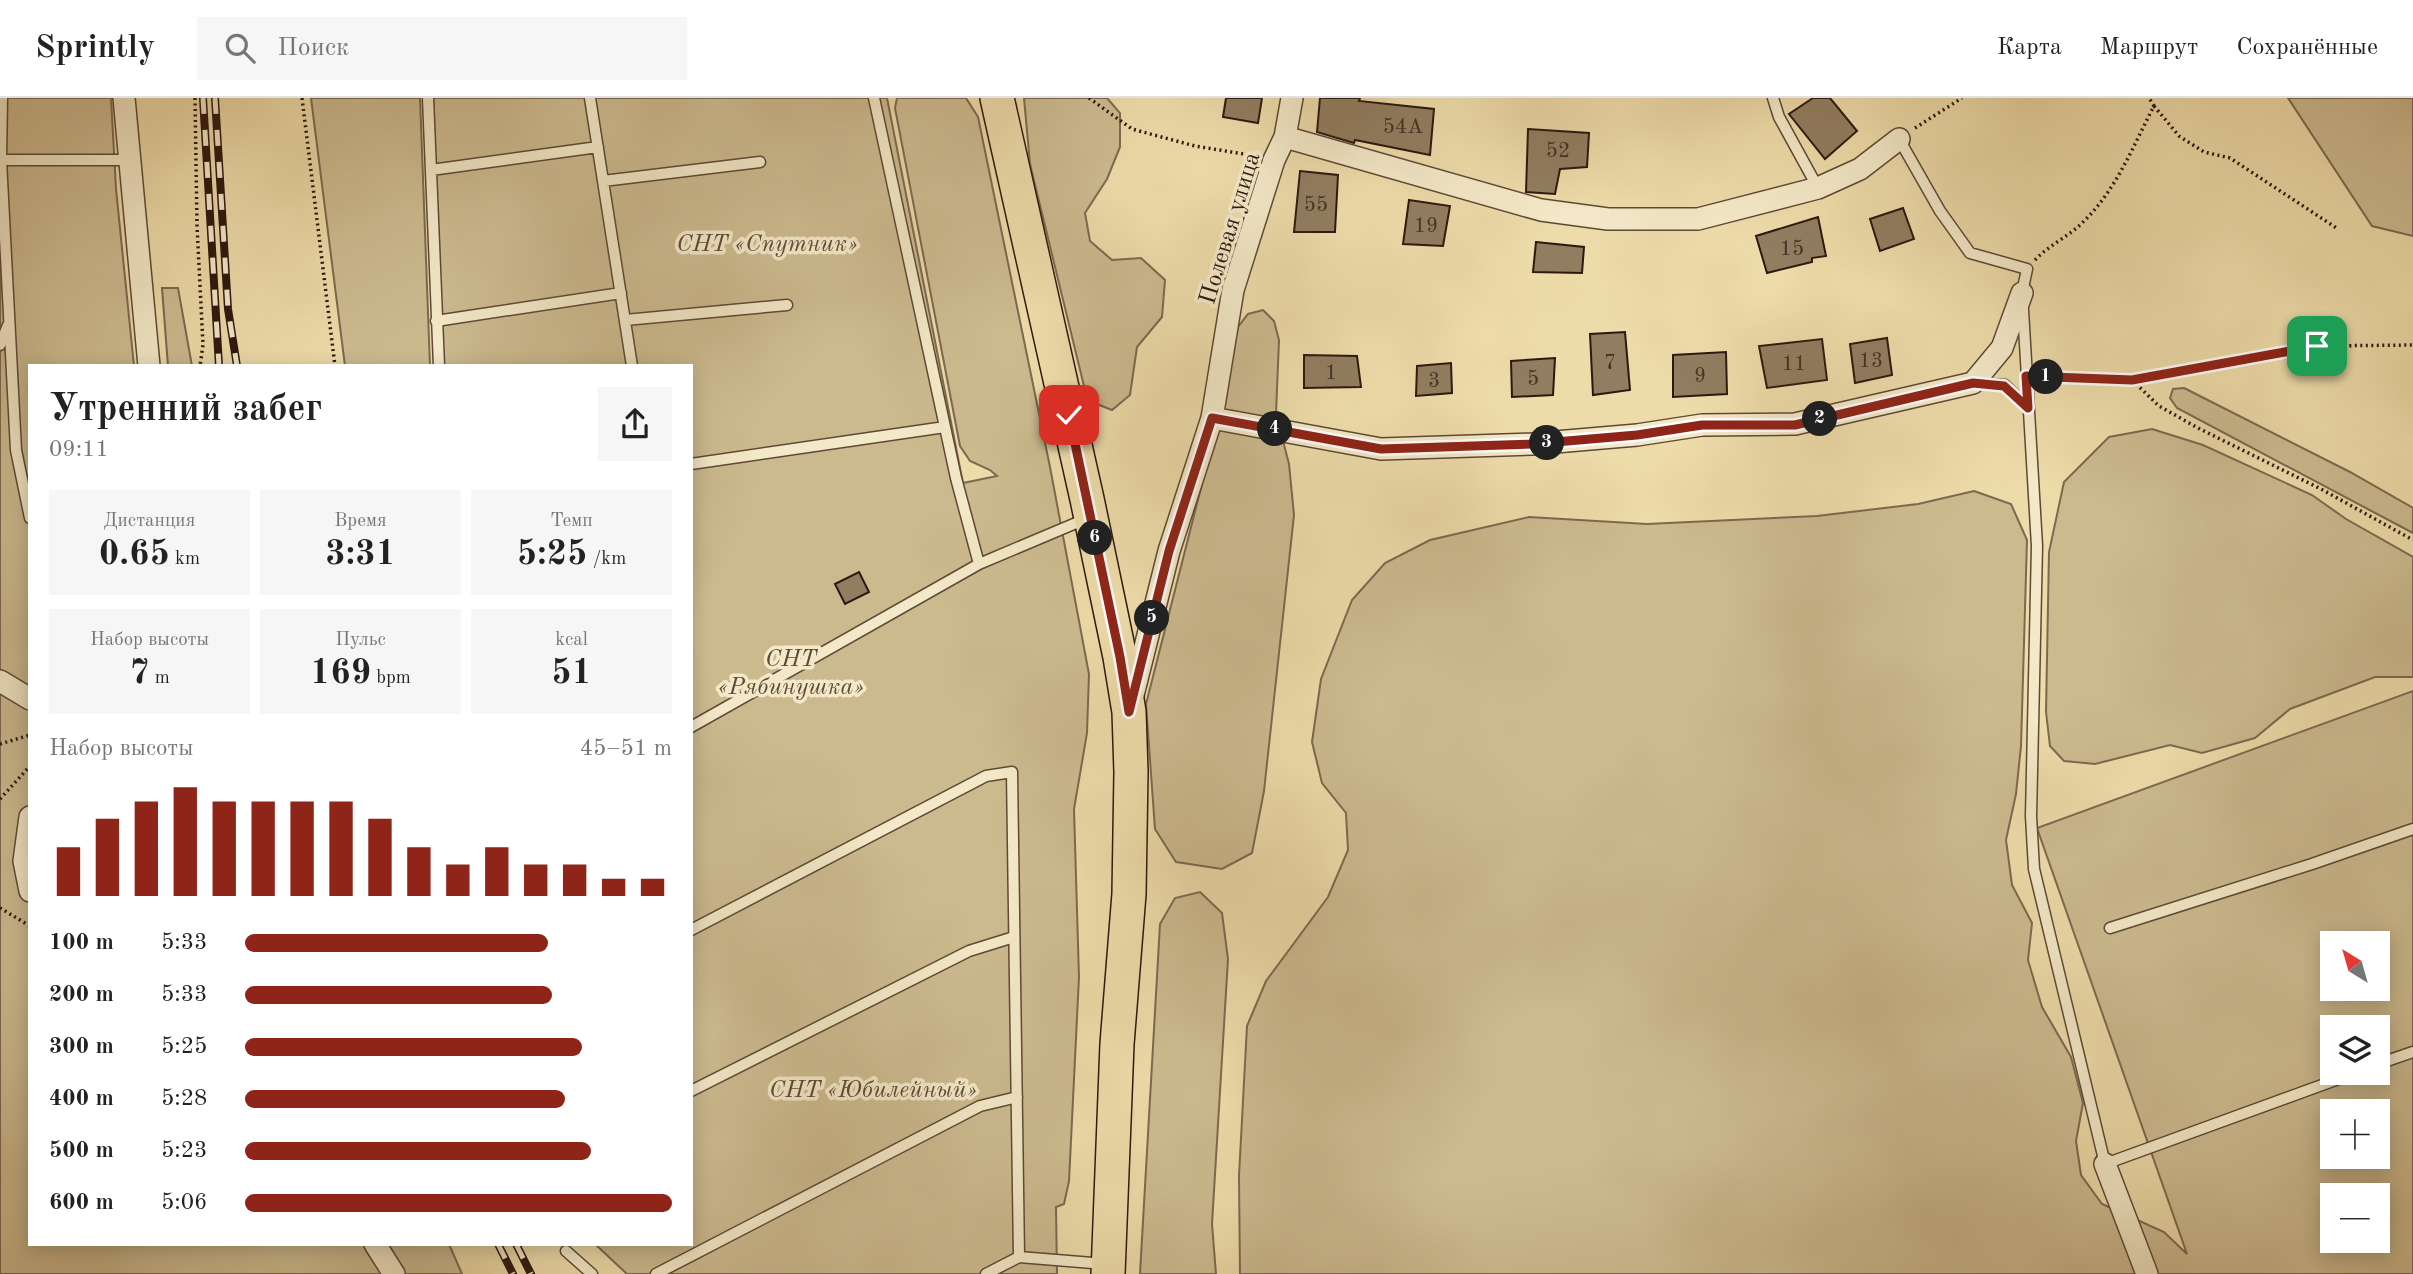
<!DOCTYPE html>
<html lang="ru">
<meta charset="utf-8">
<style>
body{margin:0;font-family:"Old Standard TT",serif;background:#f6f6f6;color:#222;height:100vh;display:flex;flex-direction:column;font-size:26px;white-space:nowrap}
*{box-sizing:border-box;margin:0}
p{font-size:23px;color:#767676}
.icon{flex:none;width:38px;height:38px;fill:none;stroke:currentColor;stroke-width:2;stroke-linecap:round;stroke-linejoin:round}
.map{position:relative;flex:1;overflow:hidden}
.panel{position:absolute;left:28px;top:266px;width:665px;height:882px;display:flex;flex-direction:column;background:#fff;border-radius:0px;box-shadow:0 4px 18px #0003}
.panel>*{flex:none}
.needle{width:46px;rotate:323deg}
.controls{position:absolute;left:2320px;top:833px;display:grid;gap:14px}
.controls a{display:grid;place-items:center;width:70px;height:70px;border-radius:0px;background:#fff;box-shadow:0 4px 18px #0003;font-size:35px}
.pin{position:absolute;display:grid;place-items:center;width:60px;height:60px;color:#fff;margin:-30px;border-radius:14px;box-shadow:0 4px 10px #0006}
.km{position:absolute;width:35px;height:35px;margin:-18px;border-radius:50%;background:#222;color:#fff;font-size:19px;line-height:35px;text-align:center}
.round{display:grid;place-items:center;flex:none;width:74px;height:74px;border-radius:0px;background:#f6f6f6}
.head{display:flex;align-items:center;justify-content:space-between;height:119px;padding:0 21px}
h1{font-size:38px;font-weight:800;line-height:52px}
.metrics{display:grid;grid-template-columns:repeat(3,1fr);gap:10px;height:119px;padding:7px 21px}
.metrics div{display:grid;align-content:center;border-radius:0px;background:#f6f6f6;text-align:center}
.metrics b{font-size:35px;font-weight:800}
.metrics small{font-size:19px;font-weight:400}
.metrics p{font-size:19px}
.chart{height:196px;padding:14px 21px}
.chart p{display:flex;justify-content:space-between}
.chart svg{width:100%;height:126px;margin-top:7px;stroke:#8f2418;stroke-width:6}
ul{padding:0 21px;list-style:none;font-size:23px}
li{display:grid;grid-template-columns:112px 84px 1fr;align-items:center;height:52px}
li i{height:18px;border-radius:9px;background:#8f2418}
header{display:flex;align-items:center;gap:42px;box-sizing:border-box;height:98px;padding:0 35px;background:#fff;border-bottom:2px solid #e0e0e0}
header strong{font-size:33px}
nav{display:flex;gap:38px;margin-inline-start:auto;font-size:24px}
.search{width:490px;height:63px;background:#f6f6f6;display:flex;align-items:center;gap:18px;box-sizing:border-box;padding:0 24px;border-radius:0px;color:#767676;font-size:26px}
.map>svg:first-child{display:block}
.green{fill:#ccba8f;stroke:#7c6950;stroke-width:2;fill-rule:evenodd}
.building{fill:#917d60;stroke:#2d1810;stroke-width:2}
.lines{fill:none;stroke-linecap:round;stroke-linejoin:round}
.service-casing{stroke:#5d4936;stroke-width:13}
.minor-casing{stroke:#5d4936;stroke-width:24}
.primary-casing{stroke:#2d1810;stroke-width:36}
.path{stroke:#2d1810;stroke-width:3.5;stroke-dasharray:2 3.5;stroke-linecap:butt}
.service{stroke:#f3e8c7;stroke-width:10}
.minor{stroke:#f3e8c7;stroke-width:21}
.primary{stroke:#eddba9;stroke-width:33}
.rail-casing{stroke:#2d1810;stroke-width:8}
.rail{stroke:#f3e8c7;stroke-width:5;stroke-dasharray:16;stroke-linecap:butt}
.route-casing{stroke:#fff;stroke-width:14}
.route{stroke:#8f2418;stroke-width:9}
.labels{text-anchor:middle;stroke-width:7;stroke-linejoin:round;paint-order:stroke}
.number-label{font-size:21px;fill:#463124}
.street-label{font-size:24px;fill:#2d1810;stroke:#f3e8c7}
.park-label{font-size:24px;font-style:italic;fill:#5d4936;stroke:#f3e8c7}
</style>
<header>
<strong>Sprintly</strong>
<div class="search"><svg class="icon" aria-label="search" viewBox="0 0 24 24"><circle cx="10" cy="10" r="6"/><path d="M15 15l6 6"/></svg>Поиск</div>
<nav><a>Карта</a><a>Маршрут</a><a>Сохранённые</a></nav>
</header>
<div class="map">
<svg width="2413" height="1176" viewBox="0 0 2413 1176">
<rect width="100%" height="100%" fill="#eddba9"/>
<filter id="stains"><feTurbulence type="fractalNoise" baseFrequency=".00286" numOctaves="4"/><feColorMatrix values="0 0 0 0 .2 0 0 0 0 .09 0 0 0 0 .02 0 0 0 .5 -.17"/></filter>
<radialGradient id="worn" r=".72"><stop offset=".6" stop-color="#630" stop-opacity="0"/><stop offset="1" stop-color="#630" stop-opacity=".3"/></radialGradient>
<!-- green -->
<path class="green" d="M0,0H111L116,91L134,268H30V1146H449L462,1176H0Z
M311,0H420L430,268H345Z
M428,0H887L963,385L997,378L990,372L970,363L960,348L895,10L897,0H966L978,19L1050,369L1089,576L1087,635L1074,711L1079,879L1069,1083L1064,1106L1056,1109L1057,1176H627L595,1146H691V268H435Z
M1024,0H1107L1120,15V49L1107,81L1085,115L1090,143L1112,162L1141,160L1165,182L1162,219L1137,249L1130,297L1112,312L1094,305L1084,288L1030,66Z
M2288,0H2413V138L2372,128Z
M162,190H178L192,268H168Z
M1263,212L1274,223L1279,242L1276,316L1289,366L1294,417L1264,693L1252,755L1222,771L1176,764L1155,731L1146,606L1216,331L1238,229L1248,216Z
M2184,290L2350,374L2413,410V435L2177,310L2170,300L2173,291Z
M2152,331L2203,347L2312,397L2346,421L2413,459V579H2375L2290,611L2255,640L2202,655L2170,647L2095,666L2064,663L2050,648L2046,614L2049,454L2064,384L2109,339Z
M1974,393L2011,406L2027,442L2021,648L2016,696L2006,742L2012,787L2032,825L2028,862L2042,909L2071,959L2083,1005L2076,1043L2081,1077L2102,1106L2164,1134L2187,1156L2037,730L2413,593V1176H1240L1239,1078L1247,928L1266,883L1328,799L1348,752L1346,715L1322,685L1312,644L1321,581L1352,502L1385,465L1430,442L1529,419L1647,426L1817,418L1918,406ZM2333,845H2378V891H2333ZM2333,929H2378V975H2333ZM2333,1013H2378V1059H2333ZM2333,1097H2378V1143H2333Z
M1200,794L1222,815L1228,861L1212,1126L1216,1176H1140L1160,826L1175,800Z"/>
<!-- building -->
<path class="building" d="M1226,0H1262L1258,25L1223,19Z
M1320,0H1360L1359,3L1434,11L1430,57L1355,42L1354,45L1317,34Z
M1813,0H1830L1857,33L1825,61L1789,16Z
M1528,31L1589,35L1587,69L1560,71L1555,96L1526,94Z
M1300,73L1338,77L1335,134H1294Z
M1409,102L1450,108L1443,148L1403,146Z
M1903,110L1914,141L1880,153L1870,121Z
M1818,119L1826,158L1812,160V164L1767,175L1756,138Z
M1536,144L1584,149L1582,175L1533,174Z
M1625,234L1630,292L1593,297L1590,236Z
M1887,240L1892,277L1855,285L1850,246Z
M1822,241L1827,282L1767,290L1759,248Z
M1726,254L1727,296L1673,299V257Z
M1304,257L1357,258L1361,289L1304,290Z
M1555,260L1553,297L1512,299L1511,263Z
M1451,265L1452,295L1416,298L1417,268Z
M859,474L869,494L845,506L835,486Z"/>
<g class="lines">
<!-- service casing -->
<g class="service-casing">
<path id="service" d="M2,0L1,62L16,352L30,420
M428,0L439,268
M590,0L632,268
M874,0L956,380L979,466
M1773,0L1779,19L1818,90
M1899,41L1940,113L1970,155L2027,171L2022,195L2037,448L2031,718L2034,771L2105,1066L2355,975
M0,62H130
M431,72L598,49
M603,83L760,64
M625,222L787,207
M436,223L621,195
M0,247L8,227
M1973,285L2005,287L2028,310
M691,366L945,329
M691,629L979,466L1088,420
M2110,830L2312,766L2413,731
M691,832L986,678L1012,674L1019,1159
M2378,966L2413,954
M691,993L969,853L1014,839
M566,1153L592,1176
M656,1176L980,1008L1017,999
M986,1176L1019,1159L1105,1166"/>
</g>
<!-- minor casing -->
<g class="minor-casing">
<path id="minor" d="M124,0L149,268
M1285,39L1292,0
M1212,320L1381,351L1532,346L1637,337L1702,327L1795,326L1973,285L2002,250L2022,195
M0,583L30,601
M1132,601L1169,453L1212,320L1233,192L1274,62L1285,39L1541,112L1608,121H1698L1818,90L1860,71L1899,41
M30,719L24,763L30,793
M2105,1066L2147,1176
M375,1146L394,1176"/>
</g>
<!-- primary casing -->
<g class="primary-casing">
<path id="primary" d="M997,0L1087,401L1120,559L1129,614L1131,674L1129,796L1117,946L1108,1176"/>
</g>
<!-- path -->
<path class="path" d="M195,0L197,128L203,247L200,268
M302,0L335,268
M1089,0L1132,31L1195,48L1256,58
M2154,8L2179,38L2204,54L2230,60L2338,131
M1915,30L1962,0
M2035,162C2049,147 2068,139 2082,125C2116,93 2133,48 2154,8L2149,0
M2039,278L2132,282L2317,248L2413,247
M2132,282L2159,308L2198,330L2321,391L2413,442
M0,646L30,637
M0,701L30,668
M0,810L30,828"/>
<!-- service -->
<use href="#service" class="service"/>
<!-- minor -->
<use href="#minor" class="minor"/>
<!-- primary -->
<use href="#primary" class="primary"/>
<!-- rail casing -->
<g class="rail-casing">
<path id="rail" d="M203,0L219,268
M215,0L228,211L237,268
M498,1146L513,1176
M516,1146L531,1176"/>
</g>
<!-- rail -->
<use href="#rail" class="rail"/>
</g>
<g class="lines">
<!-- route casing -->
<g class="route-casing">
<path id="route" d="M1069,317L1120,559L1129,614L1169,453L1212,320L1381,351L1532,346L1637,337L1702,327H1795L1973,285L2004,288L2028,310L2026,278L2132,282L2317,248"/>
</g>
<!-- route -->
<use href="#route" class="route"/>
</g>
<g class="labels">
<!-- number labels -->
<g class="number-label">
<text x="1403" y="35">54А</text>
<text x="1558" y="59">52</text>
<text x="1316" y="113">55</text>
<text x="1426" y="134">19</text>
<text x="1792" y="157">15</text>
<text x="1871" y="269">13</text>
<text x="1610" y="271">7</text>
<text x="1794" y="272">11</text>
<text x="1331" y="281">1</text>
<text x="1700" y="284">9</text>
<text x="1533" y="287">5</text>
<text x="1434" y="289">3</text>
</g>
<!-- street labels -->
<g class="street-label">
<text transform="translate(1229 130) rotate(-73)" y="8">Полевая улица</text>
</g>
<!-- park labels -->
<g class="park-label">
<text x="767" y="153">СНТ «Спутник»</text>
<text x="791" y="568">СНТ<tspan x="791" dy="28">«Рябинушка»</tspan></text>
<text x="873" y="999">СНТ «Юбилейный»</text>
</g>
</g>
<rect width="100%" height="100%" filter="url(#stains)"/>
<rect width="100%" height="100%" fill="url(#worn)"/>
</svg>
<div class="controls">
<a><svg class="needle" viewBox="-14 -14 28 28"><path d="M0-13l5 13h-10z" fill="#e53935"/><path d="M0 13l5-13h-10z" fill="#767676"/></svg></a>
<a><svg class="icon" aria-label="layers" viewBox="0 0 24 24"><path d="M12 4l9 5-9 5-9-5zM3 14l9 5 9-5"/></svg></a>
<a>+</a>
<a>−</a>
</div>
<div class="pin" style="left:2317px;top:248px;background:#1e9e55"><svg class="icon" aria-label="arrive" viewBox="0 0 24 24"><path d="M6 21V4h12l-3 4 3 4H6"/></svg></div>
<div class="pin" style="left:1069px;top:317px;background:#d93025"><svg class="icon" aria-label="check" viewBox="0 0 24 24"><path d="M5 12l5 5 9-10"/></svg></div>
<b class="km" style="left:2046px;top:279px">1</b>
<b class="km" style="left:1820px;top:321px">2</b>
<b class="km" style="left:1547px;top:345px">3</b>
<b class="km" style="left:1275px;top:331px">4</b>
<b class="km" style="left:1152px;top:520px">5</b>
<b class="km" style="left:1095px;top:440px">6</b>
<section class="panel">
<div class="head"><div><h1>Утренний забег</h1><p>09:11</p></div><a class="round"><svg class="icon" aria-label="share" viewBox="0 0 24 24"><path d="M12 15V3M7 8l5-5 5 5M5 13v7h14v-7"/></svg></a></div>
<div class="metrics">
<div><p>Дистанция</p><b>0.65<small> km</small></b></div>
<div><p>Время</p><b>3:31</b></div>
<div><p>Темп</p><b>5:25<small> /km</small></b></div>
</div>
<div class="metrics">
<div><p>Набор высоты</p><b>7<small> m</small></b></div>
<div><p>Пульс</p><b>169<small> bpm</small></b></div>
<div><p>kcal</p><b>51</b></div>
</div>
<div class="chart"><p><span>Набор высоты</span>45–51 m</p>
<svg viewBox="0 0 160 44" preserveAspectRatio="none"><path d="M5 44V27M15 44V17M25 44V11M35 44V6M45 44V11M55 44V11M65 44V11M75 44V11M85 44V17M95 44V27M105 44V33M115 44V27M125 44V33M135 44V33M145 44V38M155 44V38"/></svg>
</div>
<ul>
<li><b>100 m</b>5:33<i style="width:71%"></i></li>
<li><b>200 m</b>5:33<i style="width:72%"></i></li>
<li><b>300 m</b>5:25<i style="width:79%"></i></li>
<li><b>400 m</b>5:28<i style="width:75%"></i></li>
<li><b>500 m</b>5:23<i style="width:81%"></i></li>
<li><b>600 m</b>5:06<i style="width:100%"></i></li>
</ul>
</section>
</div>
